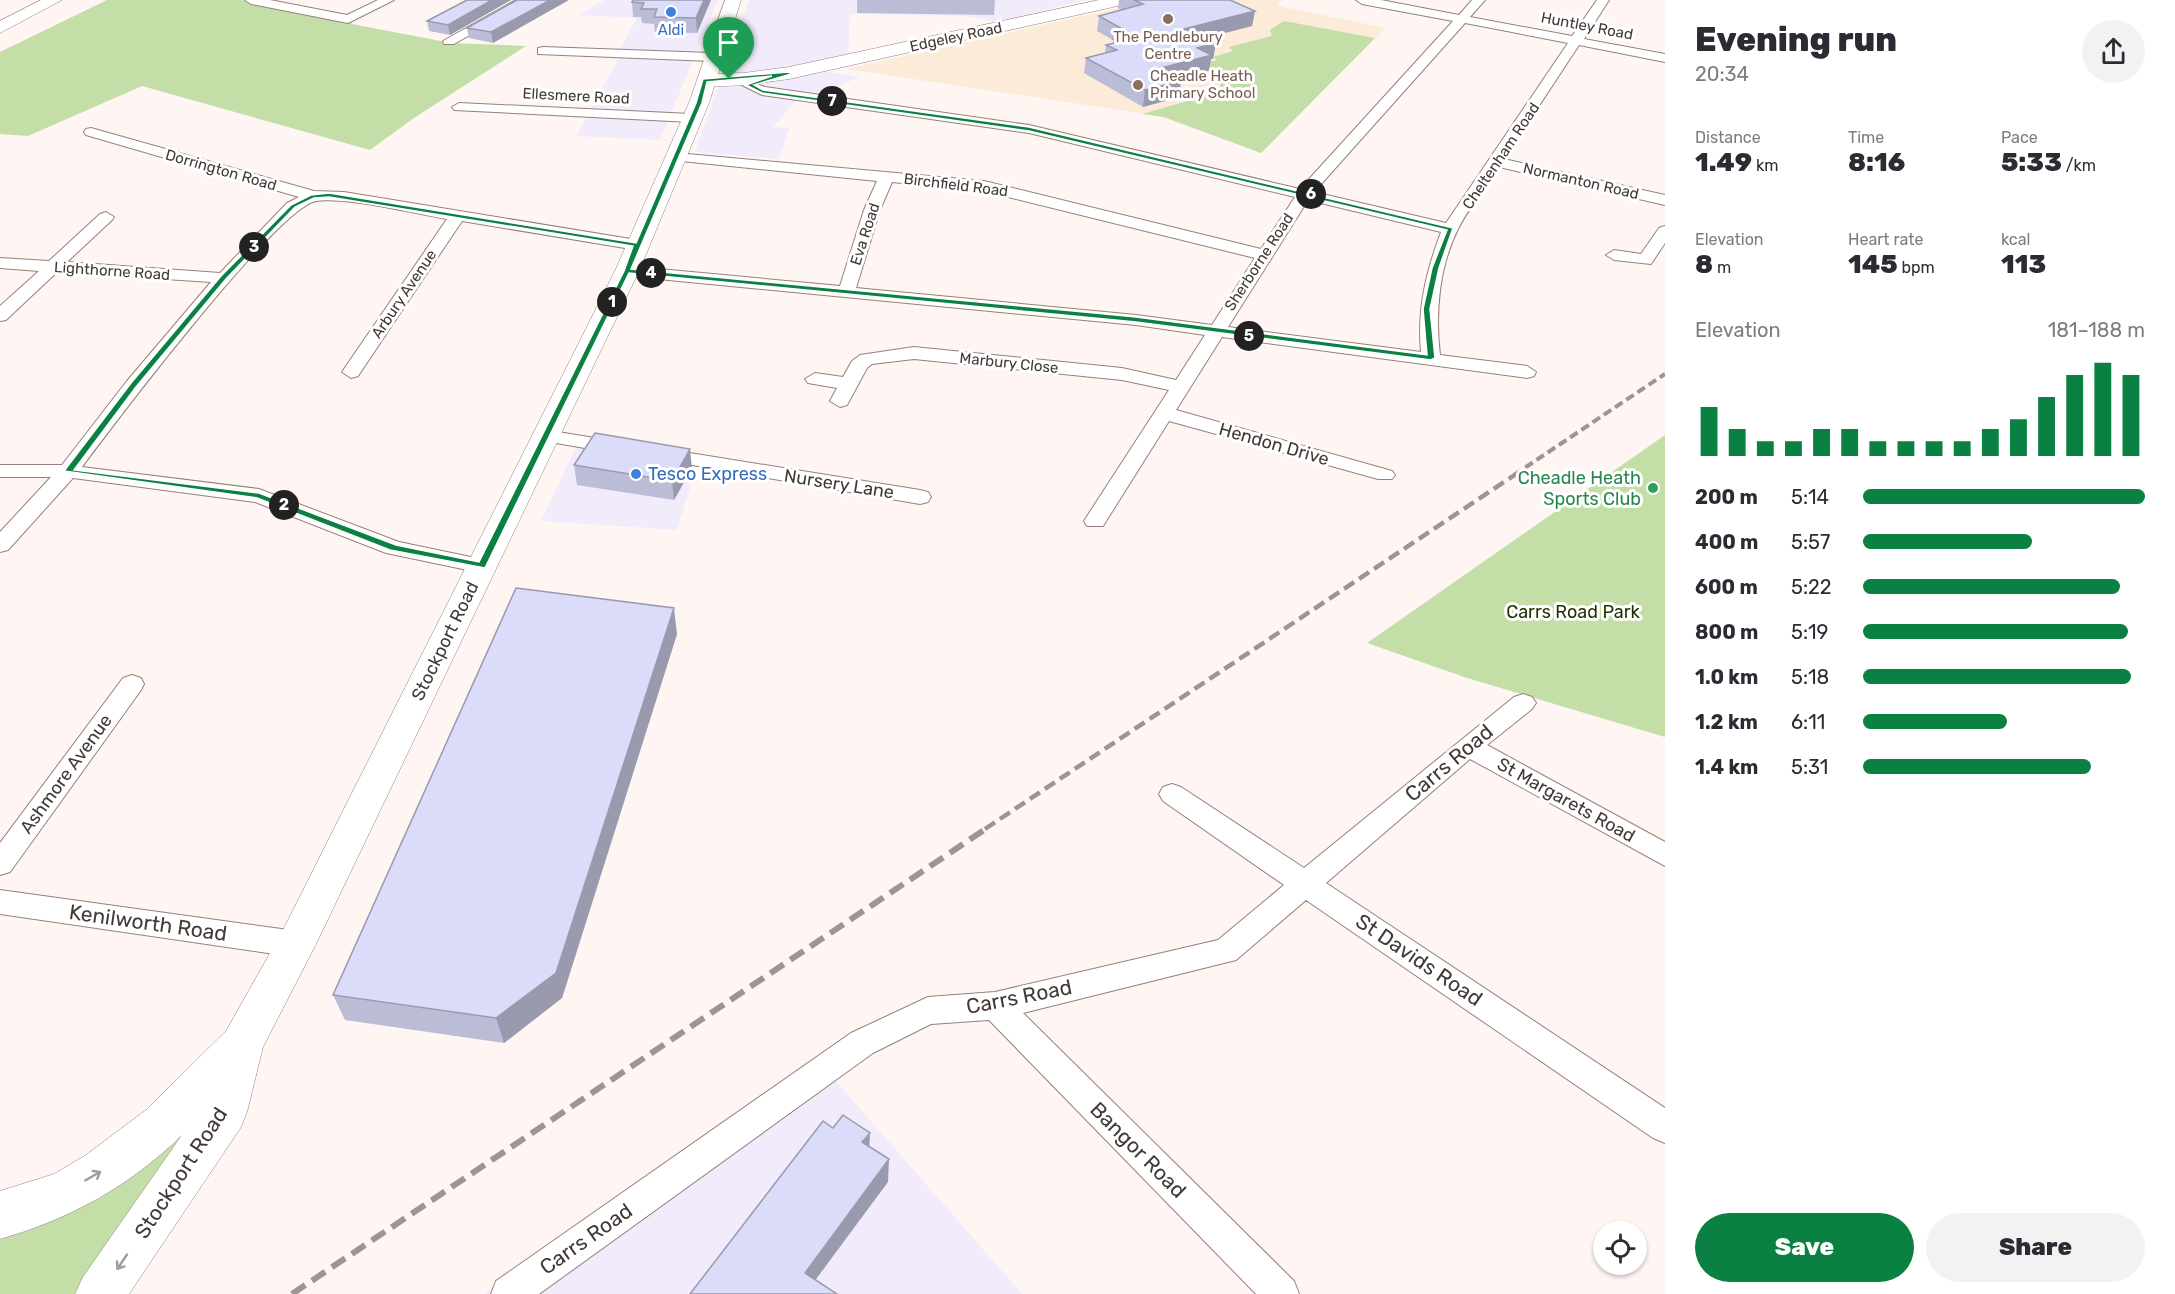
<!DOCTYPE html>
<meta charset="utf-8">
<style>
body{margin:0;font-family:Rubik,sans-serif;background:#f2f2f3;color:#2b2b33;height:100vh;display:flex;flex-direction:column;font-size:22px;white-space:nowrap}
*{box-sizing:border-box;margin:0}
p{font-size:20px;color:#7c7c81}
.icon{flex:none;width:33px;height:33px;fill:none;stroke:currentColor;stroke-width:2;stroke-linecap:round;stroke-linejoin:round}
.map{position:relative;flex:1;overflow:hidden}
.panel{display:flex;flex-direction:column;background:#fff;width:510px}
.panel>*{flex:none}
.fabs{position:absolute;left:1593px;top:1221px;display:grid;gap:12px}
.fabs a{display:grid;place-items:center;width:54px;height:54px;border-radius:50%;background:#fff;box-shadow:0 2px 4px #0004;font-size:30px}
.pin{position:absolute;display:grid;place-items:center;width:51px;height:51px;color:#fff;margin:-62px -26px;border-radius:50% 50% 50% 0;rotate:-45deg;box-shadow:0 0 6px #0007}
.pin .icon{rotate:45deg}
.km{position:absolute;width:30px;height:30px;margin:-15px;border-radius:50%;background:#222;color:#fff;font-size:16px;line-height:30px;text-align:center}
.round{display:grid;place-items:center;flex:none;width:63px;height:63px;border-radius:32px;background:#f2f2f3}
.headline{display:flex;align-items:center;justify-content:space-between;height:102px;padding:0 30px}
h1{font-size:33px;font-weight:800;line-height:45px}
.figures{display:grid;grid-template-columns:repeat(3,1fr);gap:9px;height:102px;padding:6px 30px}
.figures div{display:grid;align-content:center}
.figures b{font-size:26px;font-weight:800}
.figures small{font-size:16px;font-weight:400}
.figures p{font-size:16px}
.chart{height:168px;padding:12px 30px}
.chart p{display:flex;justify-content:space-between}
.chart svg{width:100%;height:108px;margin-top:6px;stroke:#0b8043;stroke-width:6}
.button{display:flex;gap:12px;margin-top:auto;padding:12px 30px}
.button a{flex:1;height:69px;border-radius:36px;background:#0b8043;color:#fff;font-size:24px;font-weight:800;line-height:69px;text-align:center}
.button a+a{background:#f2f2f3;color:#2b2b33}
ul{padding:0 30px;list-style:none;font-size:20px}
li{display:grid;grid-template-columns:96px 72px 1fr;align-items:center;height:45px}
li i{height:15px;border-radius:8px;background:#0b8043}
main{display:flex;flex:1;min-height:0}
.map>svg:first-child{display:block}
.commercial{fill:#f1ebfc}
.education{fill:#fdebda}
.green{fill:#c4dea7}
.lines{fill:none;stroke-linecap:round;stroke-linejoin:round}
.minor-casing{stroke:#95817a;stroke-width:2}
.secondary-casing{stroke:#95817a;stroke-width:1}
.primary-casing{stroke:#95817a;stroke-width:1}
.motorway-casing{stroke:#95817a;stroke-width:1}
.minor{fill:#fff;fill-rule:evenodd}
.secondary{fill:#fff;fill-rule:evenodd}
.primary{fill:#fff;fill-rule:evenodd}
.motorway{fill:#fff;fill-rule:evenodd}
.rail-far2{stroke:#9d9592;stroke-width:4;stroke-dasharray:9 4.5;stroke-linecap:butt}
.rail-far1{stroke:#9d9592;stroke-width:4.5;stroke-dasharray:12 6;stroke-linecap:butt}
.rail{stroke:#9d9592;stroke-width:6;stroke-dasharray:16 8;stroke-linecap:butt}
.wall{fill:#bbbdd6}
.shaded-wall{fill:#999aae}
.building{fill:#dadcf9;stroke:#999aae;stroke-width:1.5}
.oneway{stroke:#a09c9b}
.route{fill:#0b8043;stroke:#fff;stroke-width:1.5;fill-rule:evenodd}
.shop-dot{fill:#3f7fe0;stroke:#fff;stroke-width:2}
.education-dot{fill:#8d6e63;stroke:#fff;stroke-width:2}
.leisure-dot{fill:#2e9e5b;stroke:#fff;stroke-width:2}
.labels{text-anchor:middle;stroke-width:6;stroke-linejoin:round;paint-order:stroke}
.far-street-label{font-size:15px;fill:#423a37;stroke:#fff}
.far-shop-label{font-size:15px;fill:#366cbe;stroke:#fff}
.far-education-label{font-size:15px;fill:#785e54;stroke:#fff}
.street-label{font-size:18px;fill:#423a37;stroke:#fff}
.shop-label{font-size:18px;fill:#366cbe;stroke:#fff;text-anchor:start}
.leisure-label{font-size:18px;fill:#27864d;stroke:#fff;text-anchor:end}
.park-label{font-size:18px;fill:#1f3100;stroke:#fff}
.near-street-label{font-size:21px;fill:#423a37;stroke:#fff}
</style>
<main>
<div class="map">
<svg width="1665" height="1294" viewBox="0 0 1665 1294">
<rect width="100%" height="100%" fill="#fff6f3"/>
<!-- commercial -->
<path class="commercial" d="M604,0H718L660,140L576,136L619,58L618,52L637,18L579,15Z
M749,0H1086L996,22L966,16L850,14L848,58L824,71L861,77L796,101L773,127L789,128L779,159L695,152Z
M576,447L697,465L677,530L541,521Z
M815,1057L1022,1294H484Z"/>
<!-- education -->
<path class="education" d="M1155,0H1282L1278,4L1279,6L1386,28L1261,153L1159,116L846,69Z"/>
<!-- green -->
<path class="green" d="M107,0H241L350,20L352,24L451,43L526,46L414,118L370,150L142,86L28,136L0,134V52Z
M1284,21L1375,38L1261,153L1164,117L1142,114L1215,93L1220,88V81L1211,77L1221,74L1204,63L1217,60L1213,57L1233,51L1229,47L1272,36L1270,30Z
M1665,435V737L1467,678L1367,643Z
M181,1138L78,1294H0V1239C75,1218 121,1186 181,1138Z"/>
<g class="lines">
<!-- minor casing -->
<g class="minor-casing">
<path id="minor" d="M245,0H270L347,15L378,0H394L348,23L251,4Z
M516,0H531L454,44H444L443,41Z
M1356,0H1381L1459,15L1472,0H1485L1470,17L1572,36L1597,0H1609L1584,39L1665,54V62L1579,45L1504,159L1665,195V205L1499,167C1486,187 1469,207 1458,229C1439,267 1435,313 1440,355L1527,366L1536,372L1534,376L1527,378L1222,337L1176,410L1392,471L1395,475L1392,479H1378L1169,421L1103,526H1087L1084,521L1169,390L1122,380L914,359L872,364L867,368L847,405L840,407L830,401L837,388L808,383L805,379L815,373L843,377L852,361L860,355L914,347L1122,368L1176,380L1205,335L1136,325L627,276L618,271L627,266L840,286L864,210L877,181L671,160L669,157L671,154L676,153L984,181L1261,249L1295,197L1029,133L762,95L742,85L749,81L765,87L1029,125L1300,189L1453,21L1362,4ZM1465,23L1568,43L1446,223L1314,192ZM892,182L984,191L1255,258L1212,325L1136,315L856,288L880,210ZM1308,200L1441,232C1426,272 1417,309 1421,352L1228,327Z
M543,47L712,53L719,57L712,61L538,54V48Z
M459,103L691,114L698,118L691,122L454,110L452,107Z
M91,128L314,191L344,192L643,241L645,245L637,250L462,221L358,376L351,378L342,372L447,219C417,214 343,196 316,201C277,208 114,424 82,467L259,489L399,542L490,561L493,566L490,571L482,573L386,553L255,502L73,478L8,550L0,552V532L51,477H0V465H62L127,381L211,282L57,272L6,320L0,321V306L39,271L0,268V258L49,261L100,214L106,212L114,217L112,220L67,262L220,273L287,203L299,197L86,135L84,132L86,129Z
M1665,226V243L1651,264L1614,260L1606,255L1614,250L1641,254L1659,228Z
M546,430L619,442L626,444L629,448L626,452L619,454L539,440L536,436L539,432Z
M659,448L920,490L928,492L931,497L928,502L920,504L652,458L649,454L652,450Z
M132,675L141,678L144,684L141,690L10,872L0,875V843L123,678Z
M1523,694L1532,697L1536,703L1532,709L1487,745L1665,842V866L1470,759L1326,883L1665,1108V1143L1653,1138L1306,900L1236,960L1023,1013L1294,1281L1299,1294H1256L989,1020L931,1024L873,1053L539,1294H491L496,1281L851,1033L928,997L995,992L1218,940L1284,885L1163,801L1159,794L1163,787L1172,784L1181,787L1304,868L1514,697Z
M0,890L296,931L306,935L311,944L306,953L296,957L0,914Z"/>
</g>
<!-- secondary casing -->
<g class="secondary-casing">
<path id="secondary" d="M1099,0H1130L1122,5L789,79C772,81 705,93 696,80L705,74L744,73L789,67Z"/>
</g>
<!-- primary casing -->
<g class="primary-casing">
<path id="primary" d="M725,0H741L709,103L639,271L316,944L263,1047L247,1112L241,1127L129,1294H75L83,1277L182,1135C130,1186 70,1219 0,1239V1191L54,1174L86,1155L146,1110L226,1031L282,932L615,271L689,103Z"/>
</g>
<!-- motorway casing -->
<g class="motorway-casing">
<path id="motorway" d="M41,0H62L0,33V21Z"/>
</g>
<!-- minor -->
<use href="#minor" class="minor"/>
<!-- secondary -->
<use href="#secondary" class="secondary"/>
<!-- primary -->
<use href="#primary" class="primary"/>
<!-- motorway -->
<use href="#motorway" class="motorway"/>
<!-- rail-far2 -->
<path class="rail-far2" d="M1514,475L1665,374"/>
<!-- rail-far1 -->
<path class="rail-far1" d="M985,829L1516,474"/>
<!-- rail -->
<path class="rail" d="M292,1294L987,828"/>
</g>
<!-- wall -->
<path class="wall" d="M467,0H511L450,35L429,31L427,21Z
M517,0L493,43L469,38L467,28Z
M711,0L697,33L655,32L654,24L642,23L641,17H633L632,2Z
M857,0H995L994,15L857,13Z
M1119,0H1230L1255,11L1252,26L1204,38L1216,43L1213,59H1211L1209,71L1176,79L1179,97L1143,107L1084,73L1086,58L1105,53L1106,45L1113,43V40L1097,31L1099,16L1121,10L1118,8Z
M574,465L692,468L674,500L577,485Z
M677,634L562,998L504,1043L345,1020L333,995Z"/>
<!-- shaded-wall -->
<path class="shaded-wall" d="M492,0H511L450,35L448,25Z
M550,0H569L493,43L491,32Z
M704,0H711L697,33L696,18Z
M1255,11L1252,26L1182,44L1184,29Z
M1216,43L1213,59H1211L1209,71L1154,84L1157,69L1197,48Z
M1181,81L1179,97L1143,107L1145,90Z
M690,449L692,468L674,500L672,481Z
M674,608L677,634L562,998L504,1043L496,1018Z
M870,1133L869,1156L862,1142Z
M889,1159L888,1182L805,1294V1273Z"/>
<!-- building -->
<path class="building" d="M467,0H492L448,25L427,21Z
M517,0H550L491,32L467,28Z
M633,0H704L696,18L654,17L657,9H641L644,3L632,2Z
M1134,0H1230L1255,11L1184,29L1216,43L1197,48L1212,55L1157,69L1181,81L1145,90L1086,58L1117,50L1106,45L1118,42L1113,39L1133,35L1099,16L1143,4Z
M595,433L690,449L672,481L574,465Z
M516,588L674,608L556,973L496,1018L333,995Z
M843,1115L870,1133L862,1142L889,1159L805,1273L837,1294H690L823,1121L833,1128Z"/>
<!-- one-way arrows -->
<defs><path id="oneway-shaft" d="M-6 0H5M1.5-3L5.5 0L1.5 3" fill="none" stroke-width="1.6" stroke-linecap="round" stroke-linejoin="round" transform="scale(1.5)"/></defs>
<g class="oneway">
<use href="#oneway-shaft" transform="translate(93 1176) rotate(-30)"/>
<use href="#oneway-shaft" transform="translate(122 1262) rotate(124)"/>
</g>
<!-- route -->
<path class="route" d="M789,72L791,74L754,85L763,90L1029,127L1453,228L1439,268L1430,309L1435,358L1431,360L1136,322L629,273L485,568L390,550L257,498L64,471L131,383L221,276L291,205L311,195L329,193L636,243L696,103L703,79ZM772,76L746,85L762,93L1029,131L1447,230L1432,268L1423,309L1427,355L1136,317L631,269L702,103L707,82ZM329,197L633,246L624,271L479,562L396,545L259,493L74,470L136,387L226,279L295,207L314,198Z"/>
<!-- markers -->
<g class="shop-dot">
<circle cx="671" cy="12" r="6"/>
<circle cx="636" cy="474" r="6"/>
</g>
<g class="education-dot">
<circle cx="1168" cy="19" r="6"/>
<circle cx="1138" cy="85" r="6"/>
</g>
<circle class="leisure-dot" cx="1653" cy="488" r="6"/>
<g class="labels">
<!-- far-street labels -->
<g class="far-street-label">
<text transform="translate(1587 26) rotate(11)" y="5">Huntley Road</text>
<text transform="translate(956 37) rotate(-12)" y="5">Edgeley Road</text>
<text transform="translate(576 96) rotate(3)" y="5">Ellesmere Road</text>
<text transform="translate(1501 156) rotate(-56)" y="5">Cheltenham Road</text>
<text transform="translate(221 170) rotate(16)" y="5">Dorrington Road</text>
<text transform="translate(1581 181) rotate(13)" y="5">Normanton Road</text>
<text transform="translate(956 185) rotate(7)" y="5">Birchfield Road</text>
<text transform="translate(865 234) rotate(-72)" y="5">Eva Road</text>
<text transform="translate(1259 262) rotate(-57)" y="5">Sherborne Road</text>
<text transform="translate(112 271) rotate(4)" y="5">Lighthorne Road</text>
<text transform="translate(404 294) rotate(-56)" y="5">Arbury Avenue</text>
<text transform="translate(1009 363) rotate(6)" y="5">Marbury Close</text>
</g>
<!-- far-shop labels -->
<g class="far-shop-label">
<text x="671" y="35">Aldi</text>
</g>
<!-- far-education labels -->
<g class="far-education-label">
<text x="1168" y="42">The Pendlebury<tspan x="1168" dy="17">Centre</tspan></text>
<text x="1150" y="81" text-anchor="start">Cheadle Heath<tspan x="1150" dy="17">Primary School</tspan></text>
</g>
<!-- street labels -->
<g class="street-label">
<text transform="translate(1274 444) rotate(16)" y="6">Hendon Drive</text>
<text transform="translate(839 484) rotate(9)" y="6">Nursery Lane</text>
<text transform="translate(445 641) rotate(-64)" y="6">Stockport Road</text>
<text transform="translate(66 774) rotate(-54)" y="6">Ashmore Avenue</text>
<text transform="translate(1566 800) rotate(29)" y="6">St Margarets Road</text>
</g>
<!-- shop labels -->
<g class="shop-label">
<text x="648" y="480">Tesco Express</text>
</g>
<!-- leisure labels -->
<g class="leisure-label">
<text x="1641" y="484">Cheadle Heath<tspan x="1641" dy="21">Sports Club</tspan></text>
</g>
<!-- park labels -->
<g class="park-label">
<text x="1573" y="618">Carrs Road Park</text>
</g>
<!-- near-street labels -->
<g class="near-street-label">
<text transform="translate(1449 763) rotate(-40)" y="7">Carrs Road</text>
<text transform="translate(148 923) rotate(8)" y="7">Kenilworth Road</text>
<text transform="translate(1419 960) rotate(34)" y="7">St Davids Road</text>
<text transform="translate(1019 997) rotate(-11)" y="7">Carrs Road</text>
<text transform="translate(1138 1150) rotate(45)" y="7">Bangor Road</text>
<text transform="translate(181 1173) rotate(-57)" y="7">Stockport Road</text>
<text transform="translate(586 1239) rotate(-35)" y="7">Carrs Road</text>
</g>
</g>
</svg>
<div class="fabs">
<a><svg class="icon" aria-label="locate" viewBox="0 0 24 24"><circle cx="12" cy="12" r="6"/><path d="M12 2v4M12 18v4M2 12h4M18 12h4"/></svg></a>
</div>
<div class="pin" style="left:729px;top:79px;background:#1e9e55"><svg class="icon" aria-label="arrive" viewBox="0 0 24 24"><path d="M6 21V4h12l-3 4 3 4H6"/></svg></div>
<b class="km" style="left:612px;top:302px">1</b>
<b class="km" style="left:284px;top:505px">2</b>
<b class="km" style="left:254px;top:247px">3</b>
<b class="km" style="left:651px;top:273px">4</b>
<b class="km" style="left:1249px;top:336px">5</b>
<b class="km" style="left:1311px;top:194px">6</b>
<b class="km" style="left:832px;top:101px">7</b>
</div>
<section class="panel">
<div class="headline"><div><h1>Evening run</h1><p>20:34</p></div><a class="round"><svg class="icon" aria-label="share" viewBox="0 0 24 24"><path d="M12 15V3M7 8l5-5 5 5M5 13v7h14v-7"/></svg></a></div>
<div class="figures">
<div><p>Distance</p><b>1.49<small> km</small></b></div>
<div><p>Time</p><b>8:16</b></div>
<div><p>Pace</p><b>5:33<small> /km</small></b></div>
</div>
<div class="figures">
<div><p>Elevation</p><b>8<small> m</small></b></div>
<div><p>Heart rate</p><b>145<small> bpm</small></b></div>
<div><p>kcal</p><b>113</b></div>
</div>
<div class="chart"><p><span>Elevation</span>181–188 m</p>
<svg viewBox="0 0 160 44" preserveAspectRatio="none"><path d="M5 44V24M15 44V33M25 44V38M35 44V38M45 44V33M55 44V33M65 44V38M75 44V38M85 44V38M95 44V38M105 44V33M115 44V29M125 44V20M135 44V11M145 44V6M155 44V11"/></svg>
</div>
<ul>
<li><b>200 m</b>5:14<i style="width:100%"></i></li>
<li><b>400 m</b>5:57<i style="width:60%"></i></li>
<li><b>600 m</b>5:22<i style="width:91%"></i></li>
<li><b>800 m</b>5:19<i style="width:94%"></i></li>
<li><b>1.0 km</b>5:18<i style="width:95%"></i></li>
<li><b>1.2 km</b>6:11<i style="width:51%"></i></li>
<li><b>1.4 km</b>5:31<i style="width:81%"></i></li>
</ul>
<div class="button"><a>Save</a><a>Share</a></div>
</section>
</main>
